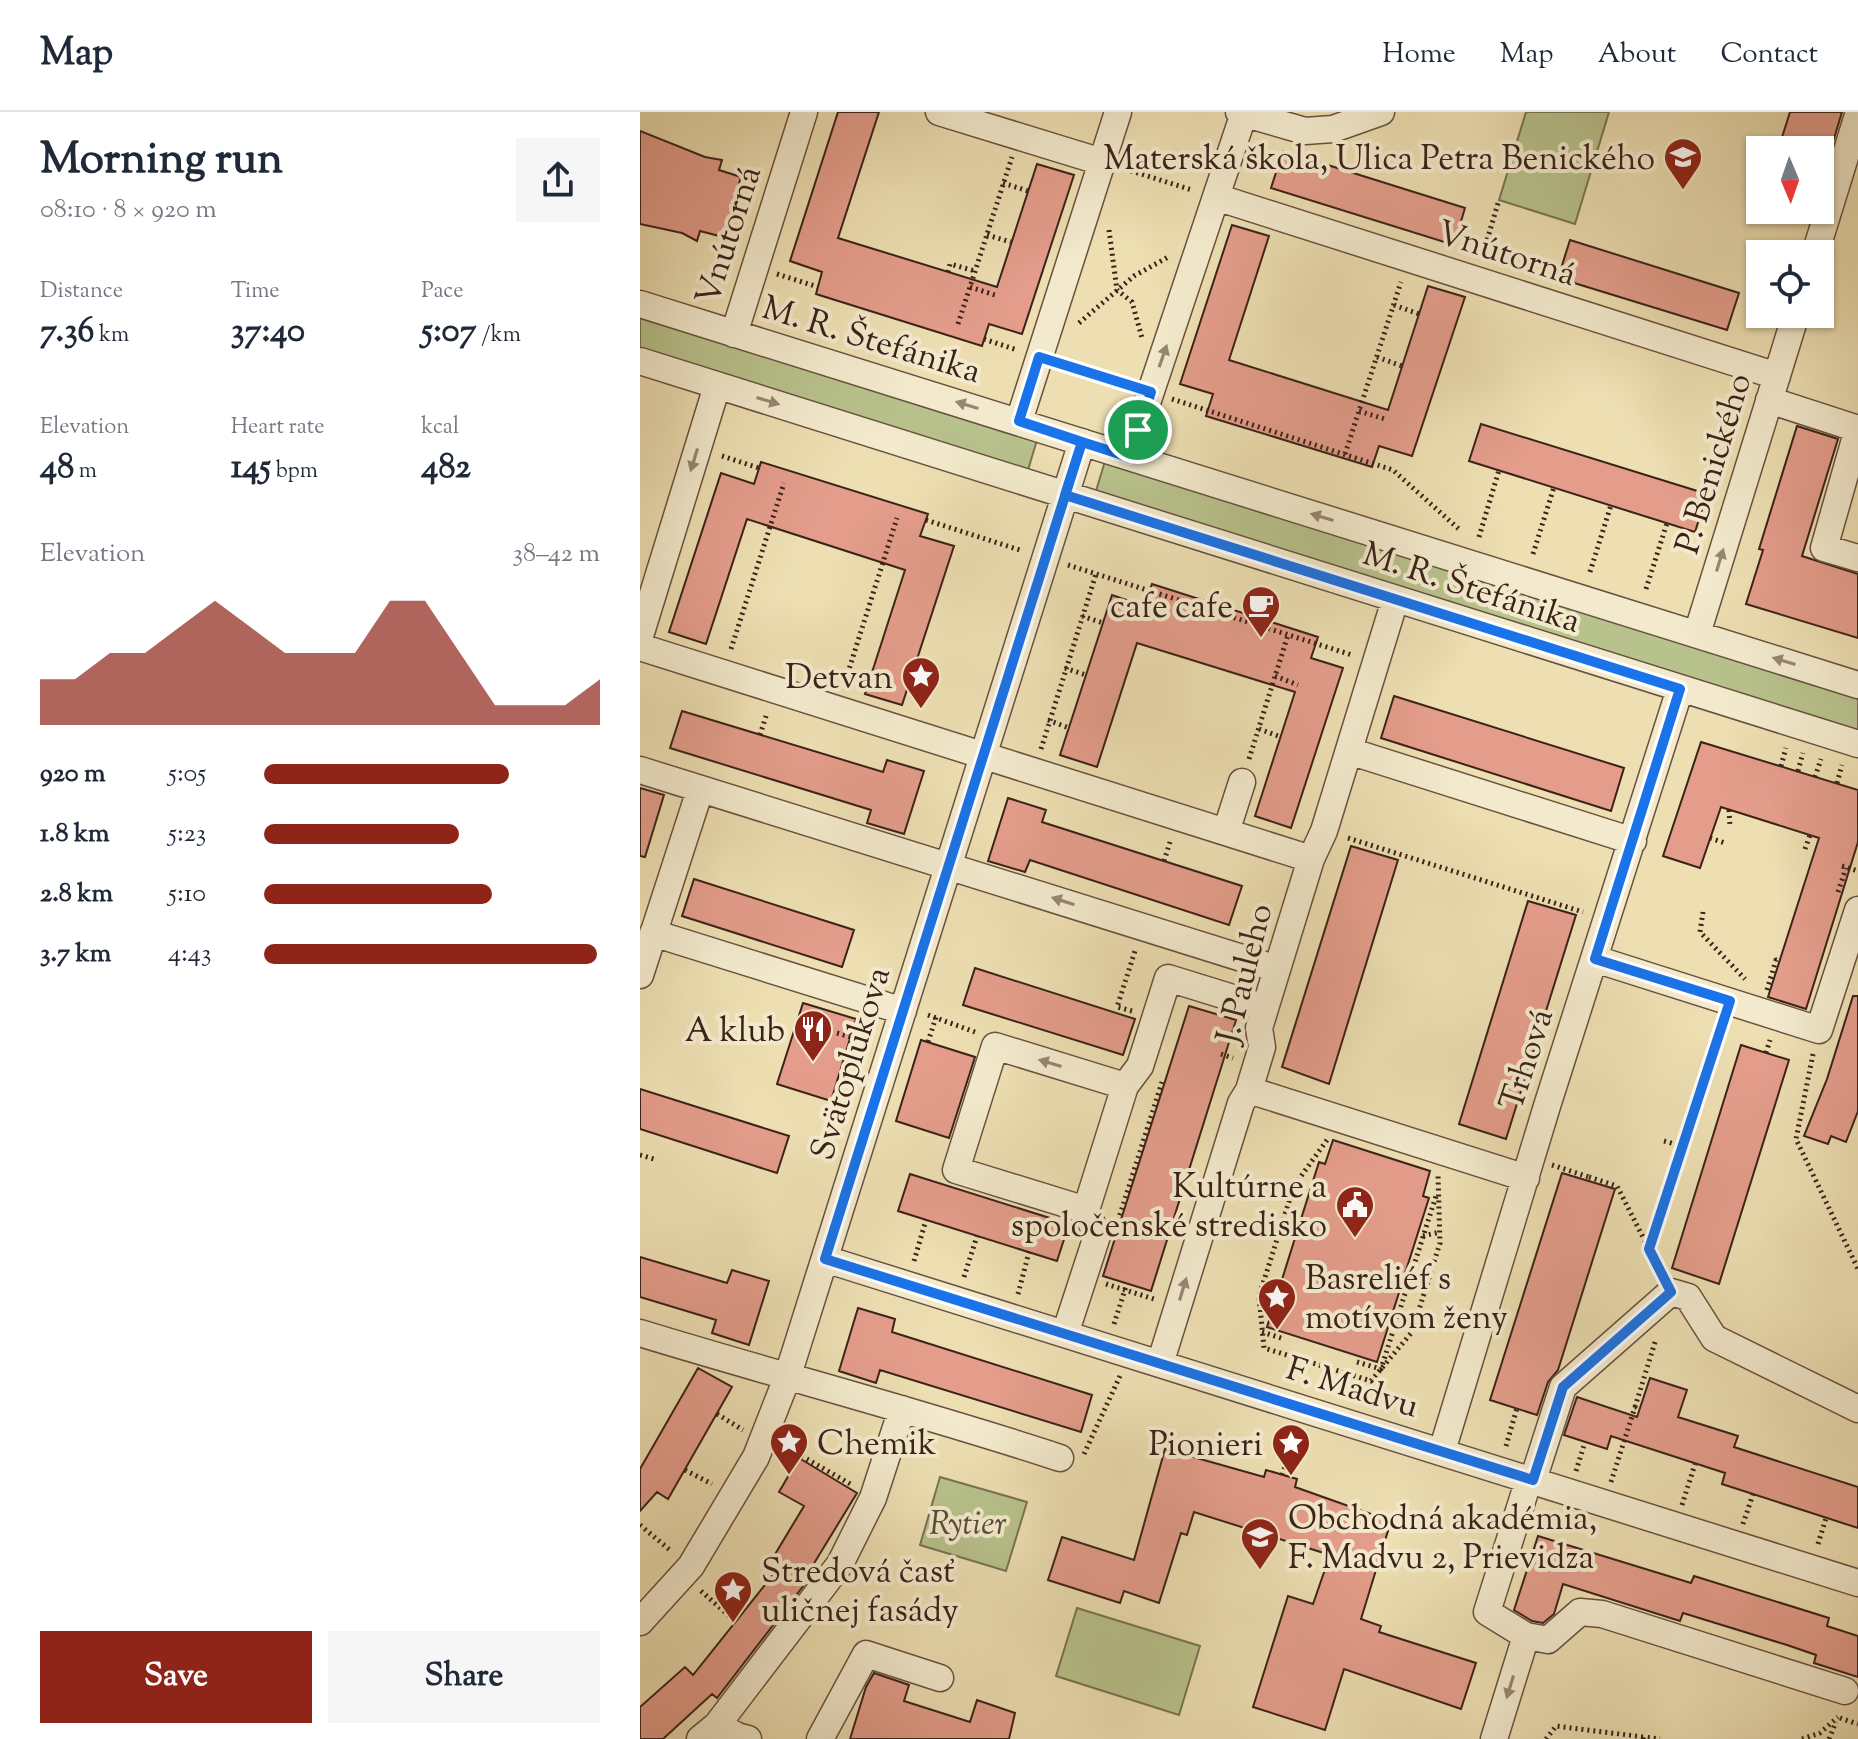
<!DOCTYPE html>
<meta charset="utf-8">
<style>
body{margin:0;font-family:"Sorts Mill Goudy",serif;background:#f6f6f7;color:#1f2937;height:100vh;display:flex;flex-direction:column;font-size:30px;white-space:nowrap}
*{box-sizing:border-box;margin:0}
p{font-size:26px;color:#747a83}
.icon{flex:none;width:44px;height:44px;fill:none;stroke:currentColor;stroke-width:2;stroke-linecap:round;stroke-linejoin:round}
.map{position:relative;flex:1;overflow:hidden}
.drawer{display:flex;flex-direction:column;background:#fff;width:640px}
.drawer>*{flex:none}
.needle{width:52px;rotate:178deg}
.tools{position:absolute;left:1106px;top:24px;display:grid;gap:16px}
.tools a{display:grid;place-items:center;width:88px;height:88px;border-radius:0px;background:#fff;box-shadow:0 2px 6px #0004;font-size:40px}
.pin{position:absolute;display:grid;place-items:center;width:68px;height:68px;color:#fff;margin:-34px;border:4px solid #fff;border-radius:50%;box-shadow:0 2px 8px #0007}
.round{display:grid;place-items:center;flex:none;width:84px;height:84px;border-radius:0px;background:#f6f6f7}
.overview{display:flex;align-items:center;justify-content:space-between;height:136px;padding:0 40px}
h1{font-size:44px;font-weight:700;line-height:60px}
.stats{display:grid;grid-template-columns:repeat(3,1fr);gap:12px;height:136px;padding:8px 40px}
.stats div{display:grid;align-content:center}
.stats b{font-size:34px;font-weight:700}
.stats small{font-size:22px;font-weight:400}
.stats p{font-size:22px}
.chart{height:224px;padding:16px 40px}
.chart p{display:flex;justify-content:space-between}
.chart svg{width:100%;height:144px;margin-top:8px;fill:#8f2418;opacity:.7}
.action{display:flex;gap:16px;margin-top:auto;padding:16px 40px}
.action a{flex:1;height:92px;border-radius:0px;background:#8f2418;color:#fff;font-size:32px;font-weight:700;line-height:92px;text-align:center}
.action a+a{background:#f6f6f7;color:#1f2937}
ul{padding:0 40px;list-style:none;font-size:26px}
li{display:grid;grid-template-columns:128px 96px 1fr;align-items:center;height:60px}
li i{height:20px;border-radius:10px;background:#8f2418}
header{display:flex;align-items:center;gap:48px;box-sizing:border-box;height:112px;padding:0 40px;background:#fff;border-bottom:2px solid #e0e1e3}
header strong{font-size:38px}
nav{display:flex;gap:44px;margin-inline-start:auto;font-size:28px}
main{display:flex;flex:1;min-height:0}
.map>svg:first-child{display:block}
.green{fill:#b8c28c;stroke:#7a7252;stroke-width:2}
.building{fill:#e49d8b;stroke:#3b2219;stroke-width:2}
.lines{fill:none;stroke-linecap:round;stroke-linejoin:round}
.minor-casing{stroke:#68513f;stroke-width:29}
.path{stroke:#3b2219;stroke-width:5;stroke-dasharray:2 4;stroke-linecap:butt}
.minor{stroke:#f3eacd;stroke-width:26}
.oneway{fill:#978673}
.route-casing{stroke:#fff;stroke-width:16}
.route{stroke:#1a73e8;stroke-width:10}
.labels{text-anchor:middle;stroke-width:8;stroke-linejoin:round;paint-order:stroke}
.poi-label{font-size:34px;fill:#3b2219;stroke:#f3eacd;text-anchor:end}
.street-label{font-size:34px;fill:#3b2219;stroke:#f3eacd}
.park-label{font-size:34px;font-style:italic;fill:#5a4a36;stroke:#f3eacd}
</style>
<header>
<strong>Map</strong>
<nav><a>Home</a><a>Map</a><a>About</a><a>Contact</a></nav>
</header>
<main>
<section class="drawer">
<div class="overview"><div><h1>Morning run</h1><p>08:10 · 8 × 920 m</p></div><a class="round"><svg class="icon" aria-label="share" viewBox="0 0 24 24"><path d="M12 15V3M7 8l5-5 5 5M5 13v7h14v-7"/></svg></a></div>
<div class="stats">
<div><p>Distance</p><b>7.36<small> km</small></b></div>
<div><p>Time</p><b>37:40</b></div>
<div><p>Pace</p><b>5:07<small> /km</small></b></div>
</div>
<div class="stats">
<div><p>Elevation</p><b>48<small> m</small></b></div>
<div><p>Heart rate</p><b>145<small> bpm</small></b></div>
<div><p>kcal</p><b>482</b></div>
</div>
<div class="chart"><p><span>Elevation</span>38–42 m</p>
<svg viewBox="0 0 160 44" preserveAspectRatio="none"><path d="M0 44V30L10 30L20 22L30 22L40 14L50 6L60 14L70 22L80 22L90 22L100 6L110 6L120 22L130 38L140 38L150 38L160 30V44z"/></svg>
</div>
<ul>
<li><b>920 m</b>5:05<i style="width:73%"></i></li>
<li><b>1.8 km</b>5:23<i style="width:58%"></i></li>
<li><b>2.8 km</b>5:10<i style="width:68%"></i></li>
<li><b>3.7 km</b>4:43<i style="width:99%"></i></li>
</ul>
<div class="action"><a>Save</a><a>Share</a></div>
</section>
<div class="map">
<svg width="1218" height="1627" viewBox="0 0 1218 1627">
<rect width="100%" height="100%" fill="#eddfb2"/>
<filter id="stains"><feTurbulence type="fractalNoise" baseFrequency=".0025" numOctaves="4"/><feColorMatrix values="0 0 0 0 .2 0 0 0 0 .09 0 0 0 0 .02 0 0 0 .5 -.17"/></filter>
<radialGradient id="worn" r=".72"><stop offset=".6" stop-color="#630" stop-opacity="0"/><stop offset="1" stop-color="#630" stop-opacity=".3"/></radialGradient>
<!-- green -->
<path class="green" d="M886,0H969L935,112L859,88Z
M0,204L397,328L388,358L0,236Z
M465,349L1218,587V618L456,379Z
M300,1365L387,1390L366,1459L280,1433Z
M437,1496L560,1534L539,1603L416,1564Z"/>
<!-- building -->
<path class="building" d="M198,0H239L198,126L357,175L397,52L434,63L382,222L349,212L342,234L176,182L182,160L150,149Z
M1150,0H1202L1192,33L1189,32L1187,38H1138Z
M0,19L65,45L82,48L79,58L101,65L83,125L60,119L57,129L42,121L0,112Z
M643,39L825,96L814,133L631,76Z
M592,113L629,124L589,248L748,298L788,174L825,185L772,344L739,334L732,355L566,304L573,282L540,272Z
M930,128L1099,181L1087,218L918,166Z
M841,312L1067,382L1055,420L829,349Z
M1157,314L1198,327L1162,444L1218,462V526L1106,492L1123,438L1119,437Z
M121,350L288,402L280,424L314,434L262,593L225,582L265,458L107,407L66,532L29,520L81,361L114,372Z
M512,472L678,525L671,546L703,556L651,716L615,704L655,580L497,531L457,655L420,643L472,483L504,494Z
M754,584L984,656L971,699L741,626Z
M42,599L243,660L247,648L284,659L264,722L227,711L231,698L30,636Z
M1061,630L1218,678V730L1166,897L1128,885L1179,726L1081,695L1060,756L1023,744Z
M0,676L24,683L5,745L0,744Z
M368,686L406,698L402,710L602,774L589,813L390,748L385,760L348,749Z
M711,734L758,748L689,972L642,955Z
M54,767L214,818L202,855L42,804Z
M888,789L936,803L866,1027L819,1012Z
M335,856L495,907L483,943L323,893Z
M1213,884H1218V999L1206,1030L1191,1024L1188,1032L1164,1024L1187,967Z
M163,891L216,907L191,989L137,972Z
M549,894L596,908L511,1179L463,1164Z
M281,928L335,945L309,1026L256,1009Z
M1101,933L1149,948L1079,1172L1032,1156Z
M0,977L149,1024L137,1061L0,1017Z
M693,1028L790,1059L783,1084L789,1086L737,1250L627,1215L679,1050L685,1052Z
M922,1061L975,1077L918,1258L908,1270L897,1303L850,1288Z
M270,1062L429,1112L417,1149L258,1099Z
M0,1145L87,1171L92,1158L129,1169L109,1233L72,1221L76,1208L0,1185Z
M218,1196L255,1207L252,1220L452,1283L441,1320L240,1258L236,1271L199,1259Z
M58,1256L92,1275L28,1387L17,1380L0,1399V1357Z
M1010,1266L1047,1278L1038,1305L1098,1324L1094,1335L1218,1375V1416L1082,1372L1085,1361L971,1324L967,1337L924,1323L937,1285L997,1305Z
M525,1337L624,1365L626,1358L657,1367L655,1375L751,1409L721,1507L741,1514L739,1520L836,1551L821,1597L704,1557L685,1618L613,1595L648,1484L673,1492L690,1443L554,1400L547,1423L541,1421L519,1491L484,1479L480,1491L408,1468L422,1425L494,1448Z
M159,1346L217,1381L162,1471L164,1473L77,1586L72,1582L23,1627H0V1595L45,1555L53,1563L140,1454L131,1449L164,1394L139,1380Z
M898,1424L1051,1471L1054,1464L1189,1506L1187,1514L1218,1524V1565L1174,1551L1176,1543L1147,1533L1043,1501L1040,1509L923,1472L914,1502L903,1511L892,1509L874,1498Z
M234,1561L269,1573L264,1589L330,1610L337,1588L375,1601L369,1627H210L226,1575Z"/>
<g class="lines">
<!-- minor casing -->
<g class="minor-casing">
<path id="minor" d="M299,0L462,50
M599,0L665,19L693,17L741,0
M576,85L1137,264
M1175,142L1218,3
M0,192L1218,573
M94,222L164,0
M0,249L1218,632
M1129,288L1218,317L1184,436L1218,446
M379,309L478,0
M489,345L604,1
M1057,522L1156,202
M0,524L77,274
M0,535L671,747
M709,639L993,729
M0,658L637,857
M586,720L602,670
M13,821L263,899
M955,847L1179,918L1218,798
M0,863L60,678
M609,978L886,1066
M446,1098L316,1058L355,934L485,974
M185,1147L1218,1471
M0,1221C140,1264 281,1300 420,1346
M425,1222L457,1124L446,1098L485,974L500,954L528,866L625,896
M520,1252L601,991L609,978L622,935L619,916L671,747L684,719L755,488
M802,1339L907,994L1040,577
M889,1367L847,1500L886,1524L908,1528L940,1500L962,1502L1205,1579
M893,1368L923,1275L1031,1180L1048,1185L1074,1226L1218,1297
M0,1510L51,1454L116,1345L147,1266L442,330
M77,1613L97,1624L108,1627
M60,1627L77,1613L200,1452L233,1386L262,1297
M180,1627L226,1542L300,1566
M854,1627L886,1524"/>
</g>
<!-- path -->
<path class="path" d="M485,57L552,78
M363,71L388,79
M469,118L477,178L492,190L502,226
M347,123L371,130
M842,145L859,88
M308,160L310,152L335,159
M137,162L178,175
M330,175L355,183
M754,193L779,202
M439,211L494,164L530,144
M318,212L372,45
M344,227L377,238
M737,245L762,254
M421,252L488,273
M532,287L753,358L821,419
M719,299L745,307
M705,342L761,170
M82,344L119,356
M286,408L383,439
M839,425L859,358
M893,442L914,375
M428,453L712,543
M950,460L971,393
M1006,477L1027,411
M442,504L463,511
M91,537L144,371
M425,556L446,563
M635,564L658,573
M204,573L257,406
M408,608L429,616
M619,617L641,625
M120,623L127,601
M401,637L456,462
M609,647L648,523
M1141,654L1146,636
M1158,659L1163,641
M1175,665L1181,647
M1197,671L1202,653
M1089,698L1090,715
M708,726L943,800
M1070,726L1085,731
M1165,737L1170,723
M524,749L531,727
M1202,754L1218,759
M1198,780L1206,756
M1063,800L1060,820L1105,867
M1127,878L1136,848L1140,849
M492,899L477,895L495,839
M288,903L335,920
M197,921L228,930
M288,930L296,905
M1126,941L1130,928
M581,942L593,946
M1173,942L1156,1027L1218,1157
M687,1028L654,1074L619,1184L624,1236L731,1269L772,1220L800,1131L798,1063
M1024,1029L1042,1034
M0,1043L14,1047
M912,1053L949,1065L948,1069
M949,1065L977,1074L1009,1137
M478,1109L522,970
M783,1124L800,1120
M274,1149L286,1108
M1021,1161L1009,1137L1082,913
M324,1165L337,1124
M466,1172L514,1187
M378,1182L389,1140
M474,1212L487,1171
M622,1220L644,1227
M717,1250L741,1257L796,1084
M647,1267L654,1245
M697,1283L703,1261
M995,1295L1015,1230
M77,1302L103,1318
M866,1334L877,1296
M146,1335L212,1373
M444,1342L480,1264
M45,1358L72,1372
M936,1359L945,1330
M642,1363L657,1321
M971,1370L995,1295L1000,1296
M1042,1393L1055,1352
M1103,1412L1113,1382
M0,1413L31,1439
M1178,1432L1186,1406
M61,1479L96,1510
M1200,1606L1218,1612
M906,1627L916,1614L1004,1625
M1003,1627L1004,1625L1020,1627
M1162,1627L1180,1621L1198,1605
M1189,1627L1196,1610"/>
<!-- minor -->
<use href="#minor" class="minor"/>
</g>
<!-- one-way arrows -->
<defs><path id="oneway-solid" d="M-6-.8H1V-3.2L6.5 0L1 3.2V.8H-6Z" transform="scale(2)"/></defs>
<g class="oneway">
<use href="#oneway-solid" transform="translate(523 244) rotate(-71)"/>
<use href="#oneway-solid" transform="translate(128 289) rotate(17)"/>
<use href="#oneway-solid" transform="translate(327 293) rotate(-163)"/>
<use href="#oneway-solid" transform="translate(54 348) rotate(107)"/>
<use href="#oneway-solid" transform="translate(682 405) rotate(-163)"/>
<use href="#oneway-solid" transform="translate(1080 448) rotate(-73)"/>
<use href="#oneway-solid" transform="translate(1144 549) rotate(-163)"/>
<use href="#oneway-solid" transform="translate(423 789) rotate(-162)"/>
<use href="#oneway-solid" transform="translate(410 951) rotate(-163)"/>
<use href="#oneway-solid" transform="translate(543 1177) rotate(-73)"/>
<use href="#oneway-solid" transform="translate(870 1575) rotate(107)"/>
</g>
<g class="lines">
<!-- route casing -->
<g class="route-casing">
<path id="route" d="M498,318L489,345L442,330L418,406L185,1147L893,1368L923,1275L1031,1180L1009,1137L1090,889L955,847L1040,577L425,383L442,330L379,309L399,245L511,280L498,318"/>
</g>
<!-- route -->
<use href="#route" class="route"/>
</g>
<!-- icons -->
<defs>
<g id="school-pin" transform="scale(2)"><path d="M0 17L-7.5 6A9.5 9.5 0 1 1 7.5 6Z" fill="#8f2418" stroke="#f3eacd"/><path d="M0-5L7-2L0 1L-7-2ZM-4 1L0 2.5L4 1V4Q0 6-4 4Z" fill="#fff"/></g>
<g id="cafe-pin" transform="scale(2)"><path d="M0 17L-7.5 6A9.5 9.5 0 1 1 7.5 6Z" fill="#8f2418" stroke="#f3eacd"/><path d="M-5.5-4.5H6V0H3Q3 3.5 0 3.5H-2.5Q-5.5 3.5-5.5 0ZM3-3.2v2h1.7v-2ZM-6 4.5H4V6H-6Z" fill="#fff"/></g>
<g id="sight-pin" transform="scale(2)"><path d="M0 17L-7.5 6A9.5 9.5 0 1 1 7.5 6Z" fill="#8f2418" stroke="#f3eacd"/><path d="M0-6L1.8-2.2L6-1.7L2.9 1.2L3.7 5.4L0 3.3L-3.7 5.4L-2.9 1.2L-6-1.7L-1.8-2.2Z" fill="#fff"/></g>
<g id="restaurant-pin" transform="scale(2)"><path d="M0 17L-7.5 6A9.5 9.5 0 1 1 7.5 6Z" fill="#8f2418" stroke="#f3eacd"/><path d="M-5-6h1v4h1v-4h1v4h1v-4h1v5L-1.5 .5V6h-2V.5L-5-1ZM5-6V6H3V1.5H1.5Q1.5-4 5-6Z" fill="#fff"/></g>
<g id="civic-pin" transform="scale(2)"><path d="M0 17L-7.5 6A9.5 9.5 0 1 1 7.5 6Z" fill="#8f2418" stroke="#f3eacd"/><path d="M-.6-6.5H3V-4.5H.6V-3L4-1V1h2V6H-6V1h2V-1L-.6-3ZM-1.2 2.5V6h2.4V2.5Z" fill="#fff"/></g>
</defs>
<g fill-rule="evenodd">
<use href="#school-pin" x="1043" y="45"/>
<use href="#cafe-pin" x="621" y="493"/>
<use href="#sight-pin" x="281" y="564"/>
<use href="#restaurant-pin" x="173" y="917"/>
<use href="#civic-pin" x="715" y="1093"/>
<use href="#sight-pin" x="637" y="1185"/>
<use href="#sight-pin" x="149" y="1330"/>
<use href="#sight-pin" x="651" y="1331"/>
<use href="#school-pin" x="620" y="1425"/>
<use href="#sight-pin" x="93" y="1478"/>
</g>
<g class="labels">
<!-- poi labels -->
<g class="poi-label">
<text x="1015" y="57">Materská škola, Ulica Petra Benického</text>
<text x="593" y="505">cafe cafe</text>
<text x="253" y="576">Detvan</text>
<text x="145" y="929">A klub</text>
<text x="687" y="1085">Kultúrne a<tspan x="687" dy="39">spoločenské stredisko</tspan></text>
<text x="665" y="1177" text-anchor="start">Basreliéf s<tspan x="665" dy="39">motívom ženy</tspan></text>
<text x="177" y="1342" text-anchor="start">Chemik</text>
<text x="623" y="1343">Pionieri</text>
<text x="648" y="1417" text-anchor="start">Obchodná akadémia,<tspan x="648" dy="39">F. Madvu 2, Prievidza</tspan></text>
<text x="121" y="1470" text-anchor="start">Stredová časť<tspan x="121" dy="39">uličnej fasády</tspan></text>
</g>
<!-- street labels -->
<g class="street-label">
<text transform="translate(87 123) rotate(-72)" y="12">Vnútorná</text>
<text transform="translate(867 140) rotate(18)" y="12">Vnútorná</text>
<text transform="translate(232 226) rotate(17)" y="12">M. R. Štefánika</text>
<text transform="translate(1072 351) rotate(-73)" y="12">P. Benického</text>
<text transform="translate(832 474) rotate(18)" y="12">M. R. Štefánika</text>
<text transform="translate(603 861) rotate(-76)" y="12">J. Pauleho</text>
<text transform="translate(885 947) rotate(-72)" y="12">Trhová</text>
<text transform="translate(209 951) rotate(-73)" y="12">Svätoplukova</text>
<text transform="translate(713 1274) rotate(17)" y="12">F. Madvu</text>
</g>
<!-- park labels -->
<g class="park-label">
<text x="328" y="1422">Rytier</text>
</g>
</g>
<rect width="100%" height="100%" filter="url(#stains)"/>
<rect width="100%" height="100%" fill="url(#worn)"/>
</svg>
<div class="tools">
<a><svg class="needle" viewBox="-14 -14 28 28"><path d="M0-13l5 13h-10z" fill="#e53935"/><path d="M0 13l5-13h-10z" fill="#747a83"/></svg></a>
<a><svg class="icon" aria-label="locate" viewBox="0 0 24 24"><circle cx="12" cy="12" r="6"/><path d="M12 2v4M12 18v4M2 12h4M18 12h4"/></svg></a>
</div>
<div class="pin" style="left:498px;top:318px;background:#1e9e55"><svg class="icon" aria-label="arrive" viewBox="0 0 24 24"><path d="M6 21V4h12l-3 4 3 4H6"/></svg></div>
</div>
</main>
